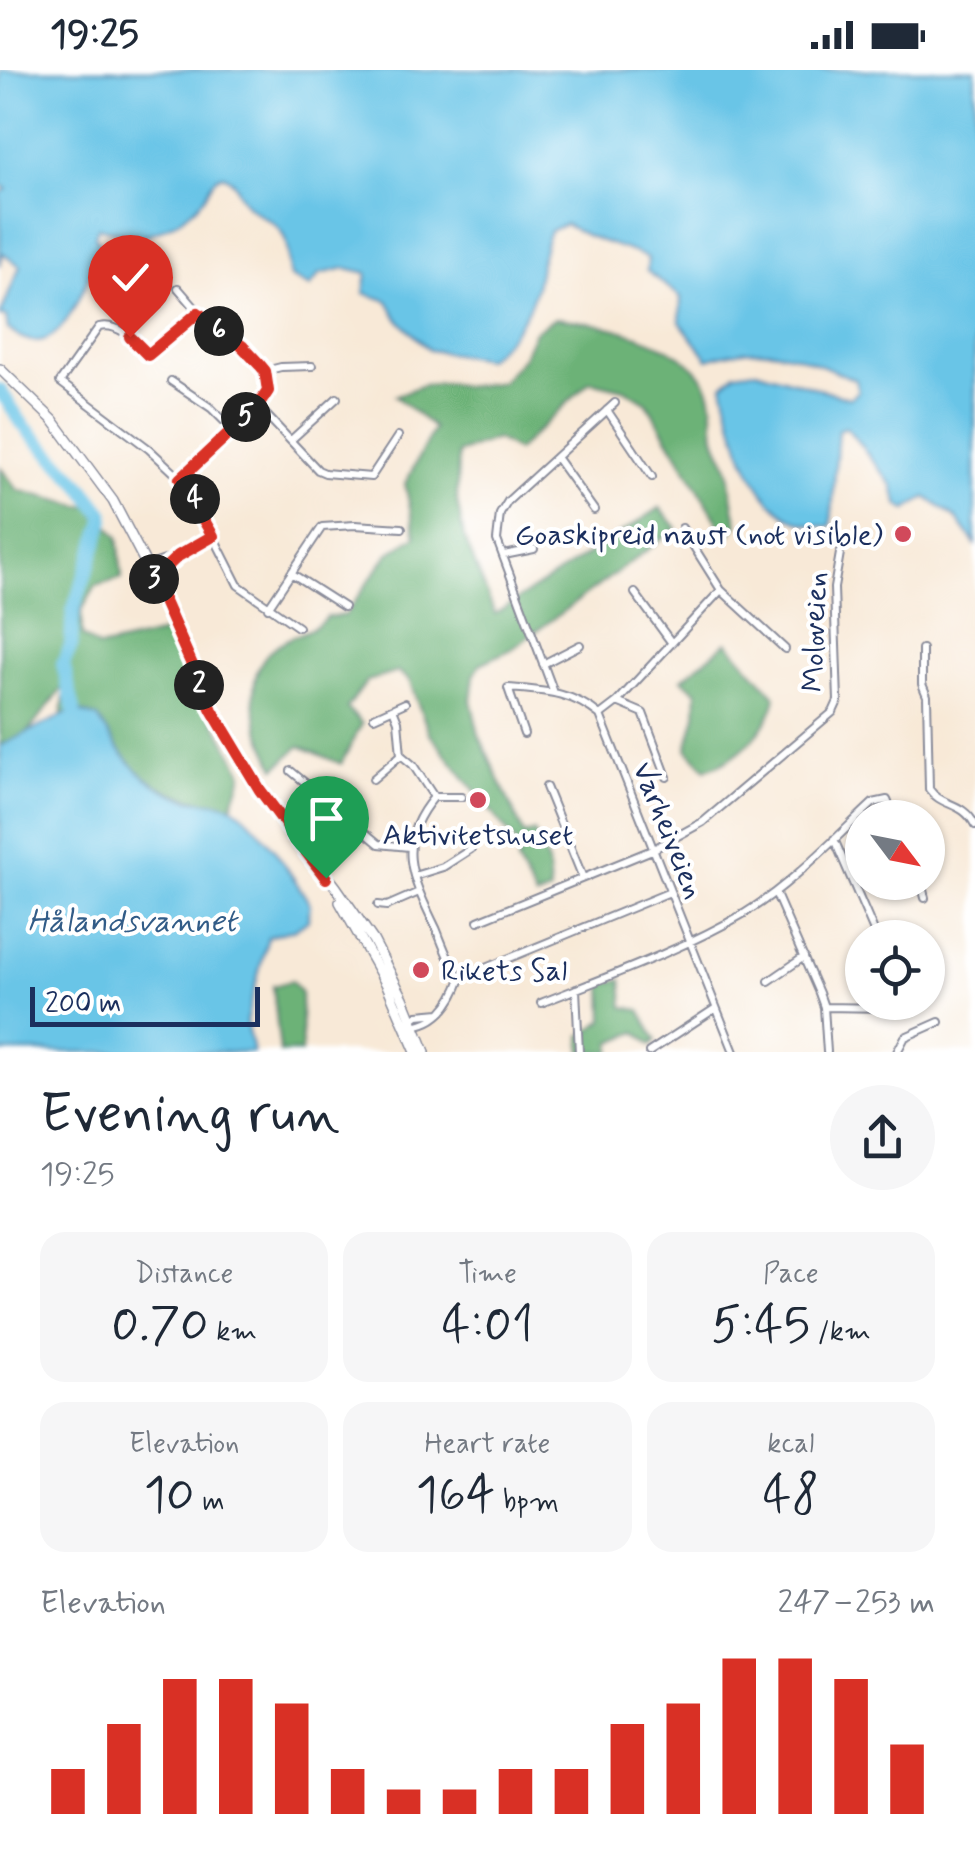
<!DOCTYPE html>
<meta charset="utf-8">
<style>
body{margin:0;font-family:Mynerve,sans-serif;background:#f6f6f7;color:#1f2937;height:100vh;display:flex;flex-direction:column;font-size:38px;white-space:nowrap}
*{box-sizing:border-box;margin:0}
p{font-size:32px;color:#747a83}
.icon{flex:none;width:55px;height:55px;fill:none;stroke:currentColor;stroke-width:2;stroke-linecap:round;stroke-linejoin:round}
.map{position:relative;height:982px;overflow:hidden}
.panel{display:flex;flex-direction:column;background:#fff;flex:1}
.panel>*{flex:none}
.needle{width:65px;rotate:122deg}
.buttons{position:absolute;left:845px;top:730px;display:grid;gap:20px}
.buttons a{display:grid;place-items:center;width:100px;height:100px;border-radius:50%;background:#fff;box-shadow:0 2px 8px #0004;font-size:50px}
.scale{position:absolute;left:30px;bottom:25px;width:230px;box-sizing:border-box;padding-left:10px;border:5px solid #1b2f5e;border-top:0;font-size:28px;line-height:35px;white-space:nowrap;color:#1b2f5e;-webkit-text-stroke:8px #fff;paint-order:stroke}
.pin{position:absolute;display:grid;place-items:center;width:85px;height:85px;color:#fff;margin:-102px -42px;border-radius:50% 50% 50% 0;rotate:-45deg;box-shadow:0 0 10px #0007}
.pin .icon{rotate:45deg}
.km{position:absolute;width:50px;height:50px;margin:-25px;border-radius:50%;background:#222;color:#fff;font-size:28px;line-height:50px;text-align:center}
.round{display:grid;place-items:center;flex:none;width:105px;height:105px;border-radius:52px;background:#f6f6f7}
.summary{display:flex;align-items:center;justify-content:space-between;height:170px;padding:0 40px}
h1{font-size:55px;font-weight:600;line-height:75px}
.metrics{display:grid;grid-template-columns:repeat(3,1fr);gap:15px;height:170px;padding:10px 40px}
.metrics div{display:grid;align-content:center;border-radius:25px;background:#f6f6f7;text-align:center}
.metrics b{font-size:50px;font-weight:600}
.metrics small{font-size:28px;font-weight:400}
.metrics p{font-size:28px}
.chart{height:280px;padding:20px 40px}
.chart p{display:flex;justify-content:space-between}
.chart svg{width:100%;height:180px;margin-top:10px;stroke:#d93025;stroke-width:6}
.status{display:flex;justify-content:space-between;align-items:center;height:70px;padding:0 50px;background:#fff;direction:ltr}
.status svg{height:28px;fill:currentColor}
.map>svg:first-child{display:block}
.forest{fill:#6cb277;stroke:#44706a;stroke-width:2.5}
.water{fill:#69c5e7;stroke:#427aa2;stroke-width:2.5}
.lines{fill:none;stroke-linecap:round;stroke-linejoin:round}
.river{stroke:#69c5e7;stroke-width:14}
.minor-casing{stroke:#8a8c9a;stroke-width:10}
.secondary-casing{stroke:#8a8c9a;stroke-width:12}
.minor{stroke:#fff;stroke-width:6}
.secondary{stroke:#fff;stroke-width:9}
.route-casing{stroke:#fff;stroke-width:20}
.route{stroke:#d93025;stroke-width:12}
.poi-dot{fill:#d1495b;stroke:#fff;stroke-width:4}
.labels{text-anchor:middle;stroke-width:8;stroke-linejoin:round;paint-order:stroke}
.poi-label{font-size:30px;fill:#1b2f5e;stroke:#fff;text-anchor:end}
.street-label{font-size:30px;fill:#1b2f5e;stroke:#fff}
.water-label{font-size:32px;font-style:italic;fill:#325c87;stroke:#fff}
</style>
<div class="status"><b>19:25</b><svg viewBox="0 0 49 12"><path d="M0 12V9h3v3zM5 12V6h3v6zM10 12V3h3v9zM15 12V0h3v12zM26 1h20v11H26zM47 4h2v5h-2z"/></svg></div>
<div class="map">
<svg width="975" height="982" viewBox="0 0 975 982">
<rect width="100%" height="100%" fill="#fff"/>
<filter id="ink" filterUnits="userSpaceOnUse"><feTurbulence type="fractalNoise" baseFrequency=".01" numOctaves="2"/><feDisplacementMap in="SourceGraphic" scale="20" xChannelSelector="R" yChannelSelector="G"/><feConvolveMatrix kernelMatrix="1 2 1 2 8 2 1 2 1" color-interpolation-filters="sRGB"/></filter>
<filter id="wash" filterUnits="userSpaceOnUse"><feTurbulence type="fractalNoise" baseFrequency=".0048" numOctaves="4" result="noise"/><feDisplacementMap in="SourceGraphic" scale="40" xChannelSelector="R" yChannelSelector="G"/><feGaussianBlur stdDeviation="2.25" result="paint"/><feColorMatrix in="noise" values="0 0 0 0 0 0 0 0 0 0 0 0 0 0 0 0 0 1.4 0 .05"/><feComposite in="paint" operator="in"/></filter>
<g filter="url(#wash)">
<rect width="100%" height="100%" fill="#f8e9d7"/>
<!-- forest -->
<path class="forest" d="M555,248C599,252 682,270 706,313C714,327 713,350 715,366C717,378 727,389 729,401C731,419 733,436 738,454L727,467L647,333L624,319L590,311L517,381L496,369L458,383L457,431L464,467L495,544L660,438L677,458L512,579L480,594L474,606L471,630L479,665L524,765L534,762L548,793L550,822L536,828L517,792L521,783L516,773L429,663L409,610L398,602L367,611L347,638L362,654L341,694L300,676L276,698C256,662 237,601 279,574C295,564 314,561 327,547L345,545L388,484L416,466L405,414L434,358L395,326L423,315L450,313L465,317L501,312L523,287L535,261Z
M0,397L18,420L79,436H91L101,454C88,493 54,576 66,613V592L73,582L77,541L106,452L118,467L122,508L96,516L81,541L82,566L99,578L172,561L183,595L243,703L232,736C158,725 137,712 98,648L74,640L61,648L66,614L24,667L0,676Z
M727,572L776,627C769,659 738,690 706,699L687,679L696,645L697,622L682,609Z
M622,909L624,937L640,940L656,970L651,975L637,962L612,972L611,982H582L581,966L604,950L603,914Z
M292,911L301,923L302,982H280L273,916Z"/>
<!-- water -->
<path class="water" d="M0,0H975V474L957,449L926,427L907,440L899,436L892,415L846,357L838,360L831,456C758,462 736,371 723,315L735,303L756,300L850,328L858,321L855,310C801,286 768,269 708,289L680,252L681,227L647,201L648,188C619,175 591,171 565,154L550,161C541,180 541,196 536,216C530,245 509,271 486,289L429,280L398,249L388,231L364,223L367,203L346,198L320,204L310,217L290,207C286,194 290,179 284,167C276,149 260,148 247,135C237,124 237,110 223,105C210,109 210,120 203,129C183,152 153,166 125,170L116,162L98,157L95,166L104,180C79,212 64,304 8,259L6,247L0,246L20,196L3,183L0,196V123L7,119L0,114Z
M74,640L98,648C121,685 144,717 187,729C201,733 221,730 233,737C260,753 293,807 310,834L308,850L295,859L268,867L246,951L253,982H0V676Z"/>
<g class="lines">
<!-- river -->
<path class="river" d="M0,320L23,355L80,414L103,444L104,450L73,541L71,576L63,594L74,640"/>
</g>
</g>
<g filter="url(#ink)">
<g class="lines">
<!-- minor casing -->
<g class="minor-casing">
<path id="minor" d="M178,218L210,255L242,276L260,295L268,311V321L258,336L181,409
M198,243L149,285C135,271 119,252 99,257L60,312L149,379L181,409L194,428L238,515L298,557
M265,301L281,297L312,296
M171,311L211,338L232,359
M258,336L318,400L325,403L371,407L398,366
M607,340L652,407
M291,370L337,328
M556,387L594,440
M682,458L721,520L785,579
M504,485L534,479
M147,496L177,486
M291,503L344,537
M154,509L178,486L213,466
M635,523L671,572
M268,538L322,457L355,455L402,458
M922,579V614L927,626L929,719C941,737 963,731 975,755
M543,594L580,575
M553,620L497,470L500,444L508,431L615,333
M617,632L643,643L667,707
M600,645L617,632L721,520
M374,647L405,633
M524,664L508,618C544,621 571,621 600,645L734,982
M401,685L413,695L434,727C394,774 412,808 436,858C443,875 449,894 461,908
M291,701L379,774L409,777
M373,709L401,685L398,651L394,641
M546,717L583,808
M434,727H461
M834,769L876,866
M414,806L443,797L471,779
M921,812L925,828
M775,822L819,923L824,937L827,982
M378,835L387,836L419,822
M478,851L652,780L703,752L833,642L838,631L834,518L840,483
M461,908L670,822
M769,911L804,887
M576,919L579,982
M541,933C609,906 682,880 745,843C792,814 832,771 873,733L887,730L895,748
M824,937L888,938
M410,951L418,945L440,943
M412,956C439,953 453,932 461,908
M649,982L716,938
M897,982L905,967L939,952"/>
</g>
<!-- secondary casing -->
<g class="secondary-casing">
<path id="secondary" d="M0,299L53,350L113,431L147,496L212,640L261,720L336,817L373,870L403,928L425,982
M340,832L387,915L416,982"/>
</g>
<!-- minor -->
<use href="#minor" class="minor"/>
<!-- secondary -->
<use href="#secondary" class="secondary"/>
</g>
</g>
<g class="lines" filter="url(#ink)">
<!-- route casing -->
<g class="route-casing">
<path id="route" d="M130,267L148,285L198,243L242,276L260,295L265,301L268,321L258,336L180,409L213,466L178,486L154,509L212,640L260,720L326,808"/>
</g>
<!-- route -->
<use href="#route" class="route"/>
</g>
<!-- markers -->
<g class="poi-dot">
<circle cx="903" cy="464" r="10"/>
<circle cx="478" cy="730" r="10"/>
<circle cx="421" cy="900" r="10"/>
</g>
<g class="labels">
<!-- poi labels -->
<g class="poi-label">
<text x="883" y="474">Goaskipreid naust (not visible)</text>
<text x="478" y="774" text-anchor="middle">Aktivitetshuset</text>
<text x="441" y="910" text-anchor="start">Rikets Sal</text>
</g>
<!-- street labels -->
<g class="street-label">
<text transform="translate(814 562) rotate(-88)" y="10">Moloveien</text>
<text transform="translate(669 760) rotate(68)" y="10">Varheiveien</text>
</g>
<!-- water labels -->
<g class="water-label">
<text x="132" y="861">Hålandsvannet</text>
</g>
</g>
</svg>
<div class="buttons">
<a><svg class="needle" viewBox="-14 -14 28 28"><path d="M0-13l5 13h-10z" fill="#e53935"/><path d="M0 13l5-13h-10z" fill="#747a83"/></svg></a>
<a><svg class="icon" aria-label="locate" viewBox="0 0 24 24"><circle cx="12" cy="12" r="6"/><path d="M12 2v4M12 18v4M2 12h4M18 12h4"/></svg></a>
</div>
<div class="scale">200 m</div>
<div class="pin" style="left:326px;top:808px;background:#1e9e55"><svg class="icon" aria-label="arrive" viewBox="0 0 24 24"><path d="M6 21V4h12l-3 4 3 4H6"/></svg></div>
<div class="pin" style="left:130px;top:267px;background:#d93025"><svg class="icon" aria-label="check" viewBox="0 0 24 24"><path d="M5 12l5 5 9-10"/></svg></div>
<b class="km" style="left:199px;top:615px">2</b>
<b class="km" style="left:154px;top:509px">3</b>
<b class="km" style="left:195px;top:429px">4</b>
<b class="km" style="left:246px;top:347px">5</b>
<b class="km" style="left:219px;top:261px">6</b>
</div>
<section class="panel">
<div class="summary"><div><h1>Evening run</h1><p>19:25</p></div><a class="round"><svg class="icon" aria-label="share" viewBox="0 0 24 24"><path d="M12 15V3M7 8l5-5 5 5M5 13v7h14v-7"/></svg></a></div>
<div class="metrics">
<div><p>Distance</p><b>0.70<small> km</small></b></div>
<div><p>Time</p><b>4:01</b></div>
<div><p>Pace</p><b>5:45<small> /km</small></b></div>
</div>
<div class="metrics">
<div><p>Elevation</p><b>10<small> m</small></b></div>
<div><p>Heart rate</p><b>164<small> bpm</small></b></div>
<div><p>kcal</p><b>48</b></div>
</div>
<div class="chart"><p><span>Elevation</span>247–253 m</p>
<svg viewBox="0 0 160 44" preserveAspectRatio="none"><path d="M5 44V33M15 44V22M25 44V11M35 44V11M45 44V17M55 44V33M65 44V38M75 44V38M85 44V33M95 44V33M105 44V22M115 44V17M125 44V6M135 44V6M145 44V11M155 44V27"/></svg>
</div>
</section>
